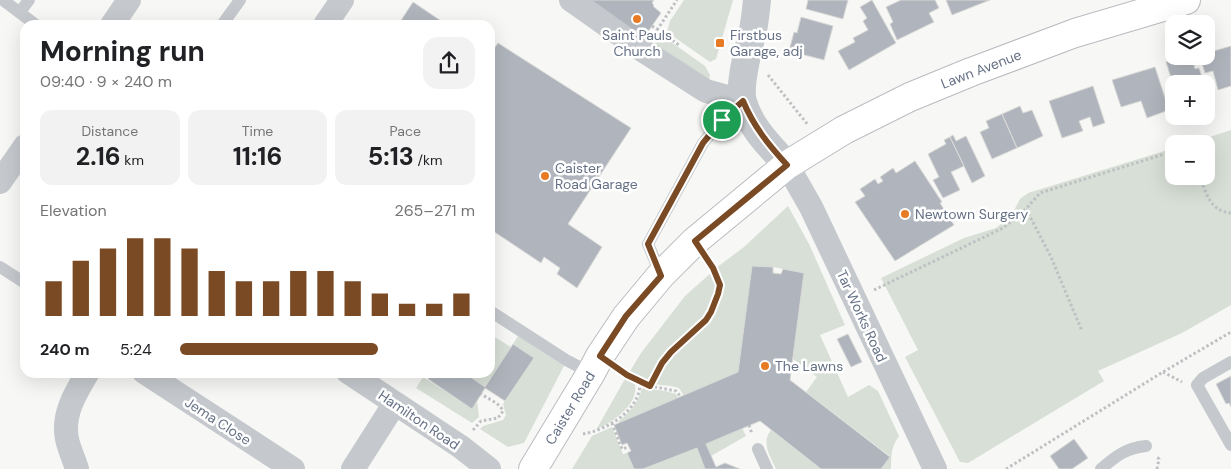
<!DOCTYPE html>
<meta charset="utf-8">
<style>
body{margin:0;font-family:"DM Sans",sans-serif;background:#f2f2f2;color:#202124;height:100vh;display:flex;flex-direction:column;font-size:19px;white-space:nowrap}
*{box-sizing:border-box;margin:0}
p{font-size:16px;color:#757577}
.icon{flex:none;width:28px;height:28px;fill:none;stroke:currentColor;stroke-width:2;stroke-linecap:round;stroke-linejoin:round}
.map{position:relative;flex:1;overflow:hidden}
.side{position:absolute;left:20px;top:20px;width:475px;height:358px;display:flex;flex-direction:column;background:#fff;border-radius:15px;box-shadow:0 5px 20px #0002}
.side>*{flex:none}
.buttons{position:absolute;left:1165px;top:15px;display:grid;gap:10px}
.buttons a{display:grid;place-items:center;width:50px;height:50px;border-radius:10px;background:#fff;box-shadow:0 5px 20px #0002;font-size:25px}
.pin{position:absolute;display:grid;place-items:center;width:42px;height:42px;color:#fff;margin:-21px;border:2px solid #fff;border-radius:50%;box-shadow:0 1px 5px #0007}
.round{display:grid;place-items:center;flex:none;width:52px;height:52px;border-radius:15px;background:#f2f2f2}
.head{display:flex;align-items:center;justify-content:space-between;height:85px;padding:0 20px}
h1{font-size:28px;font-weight:700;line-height:38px}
.stats{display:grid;grid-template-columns:repeat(3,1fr);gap:8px;height:85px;padding:5px 20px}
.stats div{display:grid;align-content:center;border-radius:12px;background:#f2f2f2;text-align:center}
.stats b{font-size:25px;font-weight:700}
.stats small{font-size:14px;font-weight:400}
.stats p{font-size:14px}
.chart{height:140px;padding:10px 20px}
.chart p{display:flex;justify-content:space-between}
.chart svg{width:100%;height:90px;margin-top:5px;stroke:#7a4a24;stroke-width:6}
ul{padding:0 20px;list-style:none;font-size:16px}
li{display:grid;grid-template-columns:80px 60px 1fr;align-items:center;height:38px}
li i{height:12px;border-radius:6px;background:#7a4a24}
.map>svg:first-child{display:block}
.green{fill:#d7dfd6}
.building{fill:#b0b5bd;stroke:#d9d9d7}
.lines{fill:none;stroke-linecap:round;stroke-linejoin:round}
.primary-casing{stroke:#b8bbc0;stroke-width:30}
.path{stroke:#bfc0c3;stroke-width:3;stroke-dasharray:2.5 2.5;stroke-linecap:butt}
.service{stroke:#c5c8cc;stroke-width:12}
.minor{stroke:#c5c8cc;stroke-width:24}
.tertiary{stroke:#c5c8cc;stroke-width:28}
.primary{stroke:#fff;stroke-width:28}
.route-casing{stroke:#fff;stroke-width:10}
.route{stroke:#7a4a24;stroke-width:6}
.poi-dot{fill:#e77b25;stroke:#fff;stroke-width:2}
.labels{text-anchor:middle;stroke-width:5;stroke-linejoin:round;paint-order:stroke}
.poi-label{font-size:14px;fill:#667186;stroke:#fff;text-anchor:start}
.street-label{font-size:14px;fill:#667186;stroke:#fff}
</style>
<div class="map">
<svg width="1231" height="469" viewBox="0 0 1231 469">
<rect width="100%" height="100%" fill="#f7f8f5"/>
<!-- green -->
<path class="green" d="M684,0H733L716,59L710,62L707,60L667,32L670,21Z
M664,37L705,66L710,75L709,80L653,46L657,40Z
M1231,130V305L1182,333L1098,371L1104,381L968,463L960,462L905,357L918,350L881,278L964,238L996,228L1011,216L1020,199L1028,193L1174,148V176H1206V144H1188Z
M788,206L809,244L845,325L820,335L848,397L869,385L878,391L899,436C891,447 891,456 891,469H881L890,456L806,392L817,377L793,359L804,273L773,267L752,266L738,372L684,396L679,388L671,386L653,384L667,362L685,343L709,322L724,286L716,268L744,247Z
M712,272L717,286L706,315L664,356L648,382L629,373L641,353L685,296Z
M490,334L511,347L485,387L463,373L490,372Z
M518,336L564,366L524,443L508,447L480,429L483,426L503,420L506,415L503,404L534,358L513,344Z
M423,377L471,408L477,400L479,417L472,423L416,388Z
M626,377L634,381C642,403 613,422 596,430Z
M642,388L665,391L676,394L678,398L619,423L618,422C629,413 639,402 642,388Z
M612,427L623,454L627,453L634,469H572L592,436Z
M742,428L746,436L711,456L706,444Z
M771,430L821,469H776C770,455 761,443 771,430Z
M697,448L705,469H643Z"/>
<!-- building -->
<path class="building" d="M589,0H654L652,3L654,5L653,6L661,13L645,36L636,30L634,32Z
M808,0H848L843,19L806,9Z
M872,0L896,43L849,70L838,51L855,42L853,38L868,30L863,21L867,18L860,7Z
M901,0H935L939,8L929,13L934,22L897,40L890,24L893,22L886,7Z
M946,0H990L952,15Z
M413,2L447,25H398Z
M801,17L833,26L824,60L789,51L794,32L797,33Z
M498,43L631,128L568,224L602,247L577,288L557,274L560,268L544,257L541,263L490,229V54Z
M1231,46V86L1218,90L1213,71L1205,73L1201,60L1211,57L1210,52Z
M1186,56L1188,58L1192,57L1195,69L1199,68L1203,80L1198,82V84H1174V87L1166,62Z
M1155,67L1169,110L1147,118L1141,101L1121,107L1112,80Z
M1093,86L1105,123L1093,127L1090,117L1079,121L1083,131L1062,138L1049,101Z
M1020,106L1023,113L1032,110L1043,136L1017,148L1002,114Z
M1002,114L1017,148L992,159L980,132L989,128L986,121Z
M953,135L956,141L966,136L985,176L972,183L950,137Z
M950,137L964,166L951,172L960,190L943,198L933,180L939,177L928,154L946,144L944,140Z
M915,161L942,202L940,203L954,225L895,261L855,202L865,196L860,189L875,179L878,184L883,181L880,177L893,168L896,173Z
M752,266L773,267V273L781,274L783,269L804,273L790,380L890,457L881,469H821L760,421L706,444L716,467L725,463L740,469H705L697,448L643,469H634L627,453L631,451L627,443L622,445L614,425L738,372Z
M848,334L862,362L851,367L837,339Z
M513,344L534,358L505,401L485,388L472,409L428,379L433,372H463L485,387Z
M1231,376V407L1229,403L1226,404L1216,384Z
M1074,439L1088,458L1072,469H1059L1050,456Z"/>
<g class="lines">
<!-- primary casing -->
<g class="primary-casing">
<path id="primary" d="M533,469L591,373L600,356L626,317L661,275L695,241L787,165L844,130L910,97L971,72L1075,33L1186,0"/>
</g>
<!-- path -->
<path class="path" d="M652,26L679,45
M657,30L677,0
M768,75L808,125
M1199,176C1207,193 1209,211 1231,213
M1026,209L1051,257L1082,331
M874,290L1003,228L1026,209L1040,193L1174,151
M619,369L650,386L676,391L681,397
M1163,372L1182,382
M650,386L662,363L671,352L706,320L711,312L720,285L708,261
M612,423L622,449L629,447
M749,425L752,434
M473,430L481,421L498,418L503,411C500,403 488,399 481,394
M583,434C607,430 641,410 640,382
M1006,469L1163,372L1231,332
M1157,469L1159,459L1157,457"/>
<!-- service -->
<path class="service" d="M3,0L36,25
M20,12L29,0
M222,25L240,0
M0,267L25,283
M661,275L648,244L703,143L722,120L743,101
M490,311L566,360L591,373
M1231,362L1203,378L1197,385L1231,445
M758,449L767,469
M1101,469C1116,456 1126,448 1146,446"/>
<!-- minor -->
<path class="minor" d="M571,0L642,50L706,91L743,101
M112,25L129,0
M325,25L342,0
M787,165L811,207L935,469
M0,182L25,146
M144,372L293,469
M348,372L461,447L489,469
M77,469C74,459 69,449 67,439C62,414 76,392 88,372
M353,469L395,403"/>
<!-- tertiary -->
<path class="tertiary" d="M757,0C756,10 755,20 753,30C749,48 738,85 743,102C750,127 770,146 787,165"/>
<!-- primary -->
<use href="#primary" class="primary"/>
</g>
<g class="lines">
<!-- route casing -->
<g class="route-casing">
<path id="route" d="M743,101C754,127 768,144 787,165L695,241L713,268L720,285L718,294L711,312L706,320L671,352L662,363L650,386L627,375L600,356L626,316L661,276L648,244L703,143L722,120Z"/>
</g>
<!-- route -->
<use href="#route" class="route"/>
</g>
<!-- markers -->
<g class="poi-dot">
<circle cx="637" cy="19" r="5"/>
<rect x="715" y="38" width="10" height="10" rx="2.5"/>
<circle cx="545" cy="176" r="5"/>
<circle cx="905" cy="214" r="5"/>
<circle cx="765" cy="366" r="5"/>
</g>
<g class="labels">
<!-- poi labels -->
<g class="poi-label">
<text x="637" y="40" text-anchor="middle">Saint Pauls<tspan x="637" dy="16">Church</tspan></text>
<text x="730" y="40">Firstbus<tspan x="730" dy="16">Garage, adj</tspan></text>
<text x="555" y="173">Caister<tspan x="555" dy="16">Road Garage</tspan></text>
<text x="915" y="219">Newtown Surgery</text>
<text x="775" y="371">The Lawns</text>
</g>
<!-- street labels -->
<g class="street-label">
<text transform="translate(981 69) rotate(-21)" y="5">Lawn Avenue</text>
<text transform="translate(862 316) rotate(65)" y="5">Tar Works Road</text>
<text transform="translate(570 408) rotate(-59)" y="5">Caister Road</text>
<text transform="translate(419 420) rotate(34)" y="5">Hamilton Road</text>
<text transform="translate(218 421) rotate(33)" y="5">Jema Close</text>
</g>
</g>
</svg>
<div class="buttons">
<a><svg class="icon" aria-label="layers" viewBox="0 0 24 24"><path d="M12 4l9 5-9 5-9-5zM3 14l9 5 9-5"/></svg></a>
<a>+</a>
<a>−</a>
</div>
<div class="pin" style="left:722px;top:120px;background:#1e9e55"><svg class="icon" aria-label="arrive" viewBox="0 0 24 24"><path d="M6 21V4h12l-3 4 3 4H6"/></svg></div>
<section class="side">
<div class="head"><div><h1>Morning run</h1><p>09:40 · 9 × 240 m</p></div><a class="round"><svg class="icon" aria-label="share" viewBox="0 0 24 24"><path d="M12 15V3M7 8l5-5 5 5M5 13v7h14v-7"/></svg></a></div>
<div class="stats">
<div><p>Distance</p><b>2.16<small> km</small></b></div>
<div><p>Time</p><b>11:16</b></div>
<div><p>Pace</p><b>5:13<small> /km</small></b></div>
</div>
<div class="chart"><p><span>Elevation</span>265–271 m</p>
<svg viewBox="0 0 160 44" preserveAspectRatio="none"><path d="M5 44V27M15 44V17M25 44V11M35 44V6M45 44V6M55 44V11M65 44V22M75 44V27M85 44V27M95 44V22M105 44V22M115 44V27M125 44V33M135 44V38M145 44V38M155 44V33"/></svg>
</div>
<ul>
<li><b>240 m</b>5:24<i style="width:67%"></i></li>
</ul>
</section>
</div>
